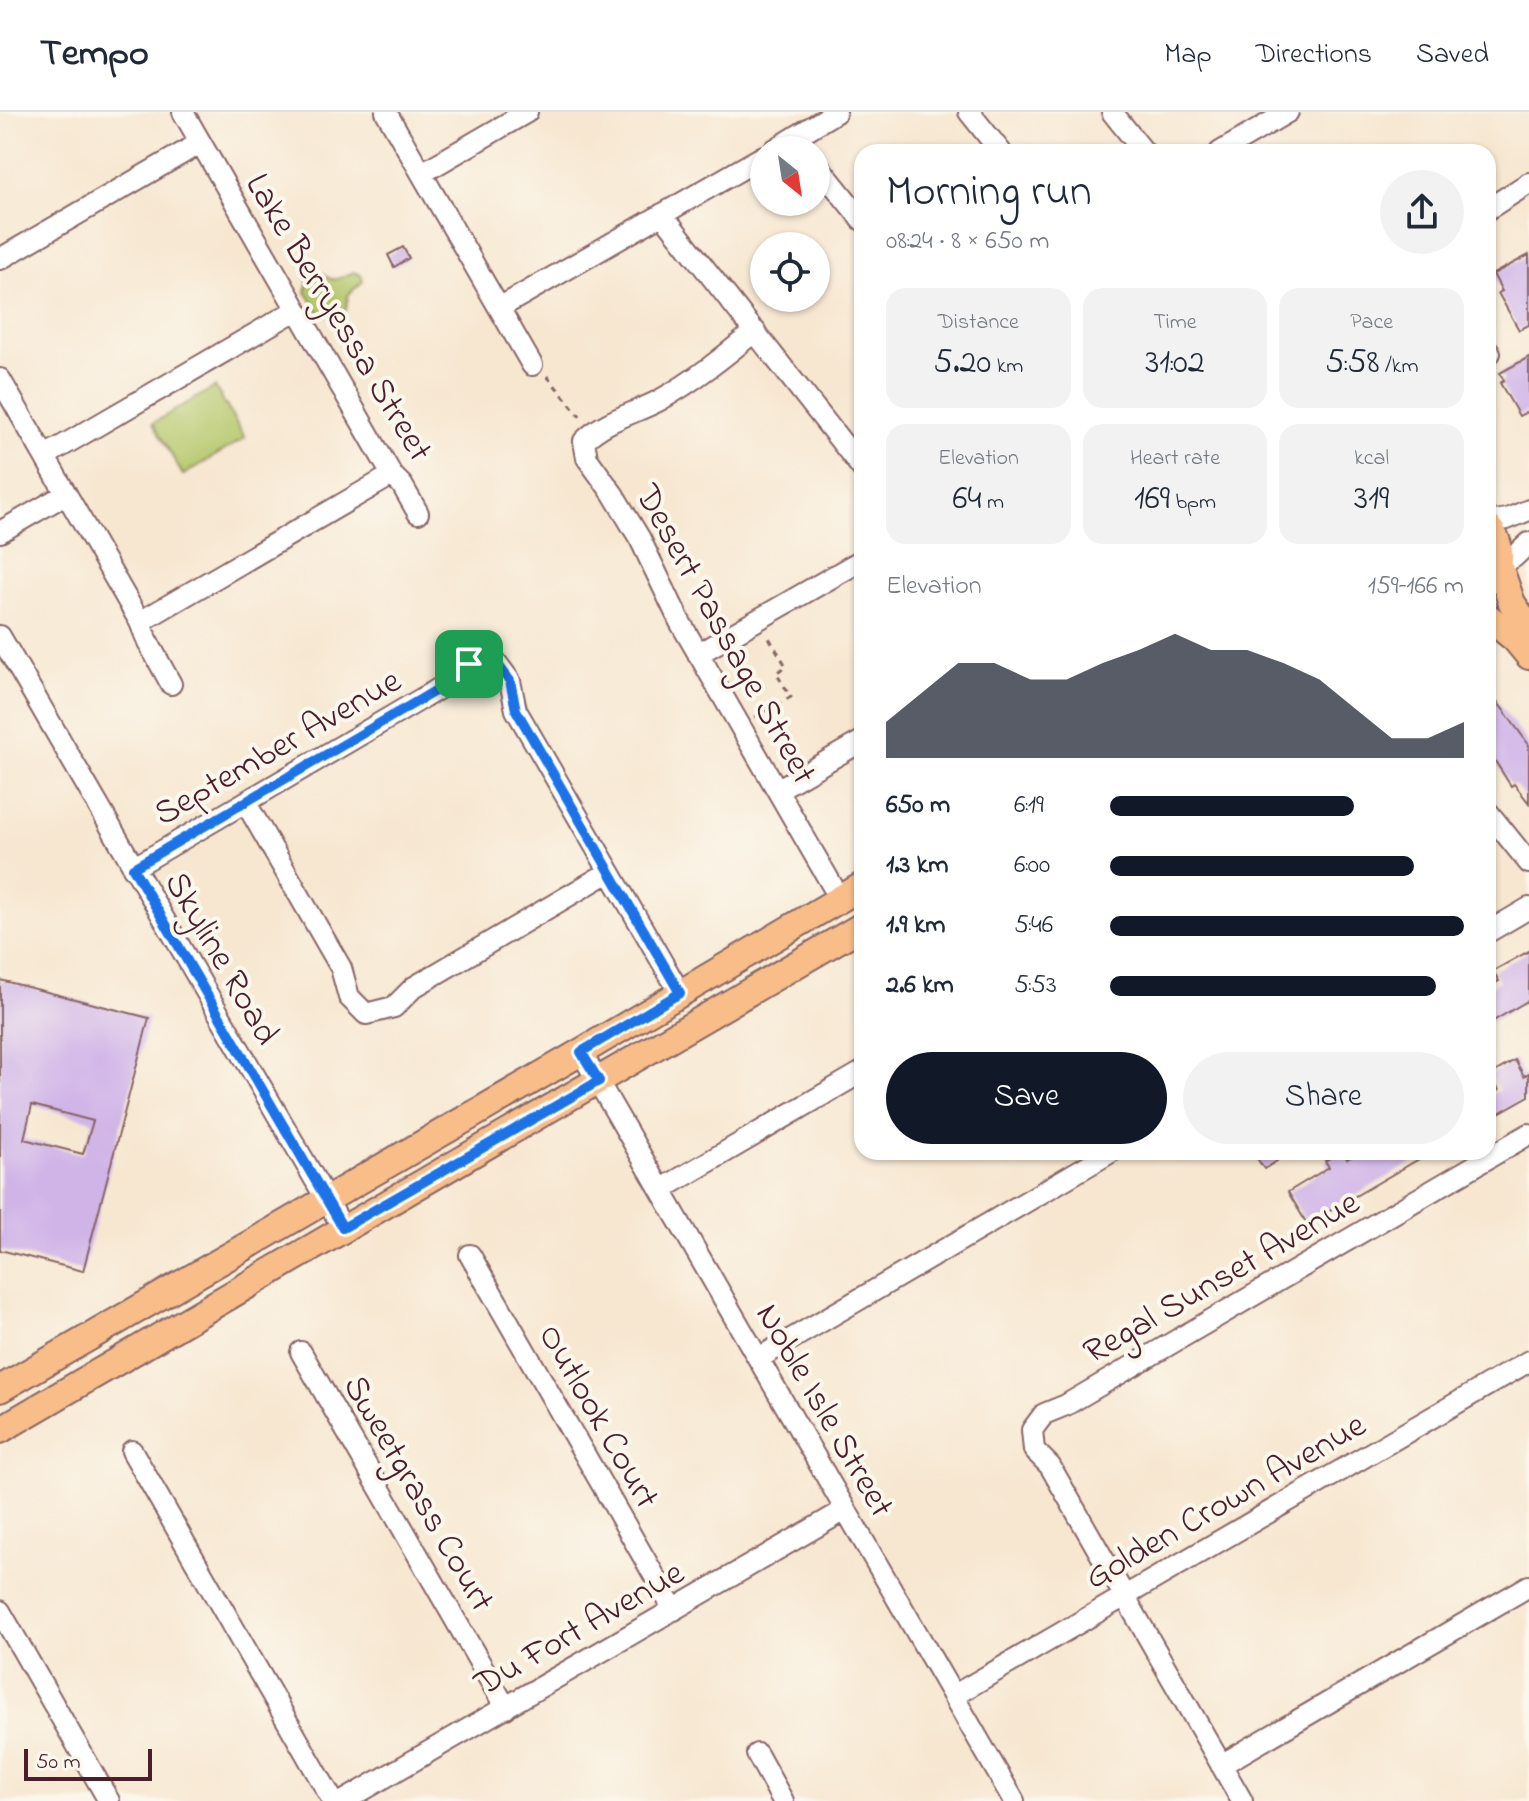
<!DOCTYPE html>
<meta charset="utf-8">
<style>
body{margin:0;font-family:"Indie Flower",sans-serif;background:#f2f2f3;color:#1f2937;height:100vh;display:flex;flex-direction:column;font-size:30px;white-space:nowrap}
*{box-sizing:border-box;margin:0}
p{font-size:26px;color:#747a83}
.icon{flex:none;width:44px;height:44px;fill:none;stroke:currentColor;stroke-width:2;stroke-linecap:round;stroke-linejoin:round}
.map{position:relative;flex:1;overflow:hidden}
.sheet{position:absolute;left:854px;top:32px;width:642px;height:1016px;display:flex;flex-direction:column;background:#fff;border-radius:24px;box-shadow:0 2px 6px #0004}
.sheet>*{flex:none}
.needle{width:52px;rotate:150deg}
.fabs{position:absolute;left:750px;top:24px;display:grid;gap:16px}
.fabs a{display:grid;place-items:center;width:80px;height:80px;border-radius:50%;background:#fff;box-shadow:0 2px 6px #0004;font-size:40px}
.scale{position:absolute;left:24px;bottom:20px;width:128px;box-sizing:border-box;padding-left:8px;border:4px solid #4a1f2b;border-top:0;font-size:22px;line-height:28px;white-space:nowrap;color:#4a1f2b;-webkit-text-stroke:6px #fbf7ec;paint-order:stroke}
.pin{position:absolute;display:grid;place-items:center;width:68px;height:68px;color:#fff;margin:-34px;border-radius:16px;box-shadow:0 4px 12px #0006}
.round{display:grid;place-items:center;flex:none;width:84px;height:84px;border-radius:42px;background:#f2f2f3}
.headline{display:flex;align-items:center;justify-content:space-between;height:136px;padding:0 32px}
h1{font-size:44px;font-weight:600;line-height:60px}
.figures{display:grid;grid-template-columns:repeat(3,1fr);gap:12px;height:136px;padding:8px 32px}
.figures div{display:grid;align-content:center;border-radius:20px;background:#f2f2f3;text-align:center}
.figures b{font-size:34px;font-weight:600}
.figures small{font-size:22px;font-weight:400}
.figures p{font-size:22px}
.chart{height:224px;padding:16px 32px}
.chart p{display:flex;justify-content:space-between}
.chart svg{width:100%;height:144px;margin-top:8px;fill:#111827;opacity:.7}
.primary-button{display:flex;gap:16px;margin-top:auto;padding:16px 32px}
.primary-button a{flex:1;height:92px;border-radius:48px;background:#111827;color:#fff;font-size:32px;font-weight:600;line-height:92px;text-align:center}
.primary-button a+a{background:#f2f2f3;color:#1f2937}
ul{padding:0 32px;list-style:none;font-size:26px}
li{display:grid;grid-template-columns:128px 96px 1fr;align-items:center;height:60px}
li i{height:20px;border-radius:10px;background:#111827}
header{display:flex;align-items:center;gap:48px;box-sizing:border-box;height:112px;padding:0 40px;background:#fff;border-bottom:2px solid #e0e1e3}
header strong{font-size:38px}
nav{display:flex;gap:44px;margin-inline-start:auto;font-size:28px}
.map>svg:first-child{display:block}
.green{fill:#b5c76a;stroke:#80734a;stroke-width:2}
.building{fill:#d0b4e8;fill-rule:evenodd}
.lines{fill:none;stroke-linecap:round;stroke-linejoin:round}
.minor-casing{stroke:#876565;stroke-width:24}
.major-casing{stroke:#876565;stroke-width:30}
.path{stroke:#876565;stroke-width:3;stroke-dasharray:6 6;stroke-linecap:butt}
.minor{stroke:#fff;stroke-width:20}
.major{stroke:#f8bd89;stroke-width:26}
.route-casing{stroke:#fff;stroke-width:16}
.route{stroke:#1a73e8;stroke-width:10}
.labels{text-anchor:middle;stroke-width:8;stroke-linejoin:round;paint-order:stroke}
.street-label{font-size:36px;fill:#4a1f2b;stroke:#fbf7ec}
</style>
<header>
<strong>Tempo</strong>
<nav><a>Map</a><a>Directions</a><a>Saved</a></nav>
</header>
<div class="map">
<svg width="1529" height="1689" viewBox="0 0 1529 1689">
<rect width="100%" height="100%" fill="#fbf7ec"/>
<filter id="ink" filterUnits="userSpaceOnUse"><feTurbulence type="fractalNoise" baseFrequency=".0125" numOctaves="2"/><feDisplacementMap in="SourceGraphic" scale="16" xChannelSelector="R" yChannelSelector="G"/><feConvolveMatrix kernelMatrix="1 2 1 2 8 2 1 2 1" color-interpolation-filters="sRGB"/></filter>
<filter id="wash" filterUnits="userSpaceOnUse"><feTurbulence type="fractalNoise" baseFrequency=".006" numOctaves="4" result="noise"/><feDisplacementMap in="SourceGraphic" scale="32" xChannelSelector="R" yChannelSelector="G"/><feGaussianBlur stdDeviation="1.8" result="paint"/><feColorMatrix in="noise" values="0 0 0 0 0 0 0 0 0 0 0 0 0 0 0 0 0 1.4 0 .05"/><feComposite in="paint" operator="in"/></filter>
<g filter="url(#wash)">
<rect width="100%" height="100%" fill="#f7e7d1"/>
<!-- green -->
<path class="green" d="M316,161H322C333,173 341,165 354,160L361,163L363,169L348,183L346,198L342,205L321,203L306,180L308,166Z
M215,275L245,326L183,363L153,311Z"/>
<g id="blocks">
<!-- building -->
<path class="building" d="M403,135L409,146L394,155L388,143Z
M1529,143V213L1519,218L1498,181L1502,179L1493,162Z
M1529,245V299L1519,304L1500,271L1504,269L1500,261Z
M1488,577L1529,633V691L1514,672L1511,674L1488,638Z
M1529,839V888L1488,912V876L1499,869L1493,859Z
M0,868L149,906L83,1159L0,1138ZM32,993L93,1009L83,1042L24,1027Z
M1515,948L1524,964L1529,961V984L1488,1007V984L1499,978L1490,963Z
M1253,1040H1272L1277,1049L1264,1057Z
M1340,1040H1343L1347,1047L1360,1040H1431L1307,1112L1288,1080L1329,1055L1325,1049Z"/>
</g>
</g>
<g filter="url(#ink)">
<use href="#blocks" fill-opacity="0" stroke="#876565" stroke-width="2"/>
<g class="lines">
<!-- minor casing -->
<g class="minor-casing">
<path id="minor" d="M183,0L392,363L402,373L418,401
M386,0L532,253
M969,0L1001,40
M1112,0L1144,40
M774,38L836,0
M1220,40L1288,0
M816,51L862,108
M422,61L527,0
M1488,97L1529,71
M662,102L862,356
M0,147L200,31
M499,196L764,44
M755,219C725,244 694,269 660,288C634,302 604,308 584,329L587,346L613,382L640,427L680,510L840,787
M1488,238L1490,241
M0,267L140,510L148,530L171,572
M45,344L296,198
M1488,410L1507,407L1529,398
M0,420L66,382
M1499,454L1514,445L1529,431
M140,510L392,363
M0,524L343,1116
M698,542L862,448
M777,678L862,629
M246,691L341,856L349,885L366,902L394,895L414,875L609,760
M1488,700L1529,751
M133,756L445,573L469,552L493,546L510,569L516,598L680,881
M1488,820L1529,796
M581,940L1014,1689
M662,1077L862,960
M470,1143L674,1498
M301,1240L506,1596
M759,1246L1111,1040
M132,1339L333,1689
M0,1499L109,1689
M953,1584L1529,1249
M757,1642L783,1689
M1221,1653L1529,1474
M344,1689L845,1398
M1242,1689L1050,1354L1034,1338L1032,1318L1044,1302L1066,1293L1529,1022"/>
</g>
<!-- major casing -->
<g class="major-casing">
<path id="major" d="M1488,415C1502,430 1502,449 1493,467
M1499,454L1512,491L1529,516
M1488,505L1515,527L1529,544
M0,1277L581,940L862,774
M0,1318L862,814"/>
</g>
<!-- path -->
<path class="path" d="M547,264L580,304
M755,605L791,585L776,561L786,554L768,524"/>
<!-- minor -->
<use href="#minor" class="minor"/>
<!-- major -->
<use href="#major" class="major"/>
</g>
</g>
<g class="lines" filter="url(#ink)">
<!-- route casing -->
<g class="route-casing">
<path id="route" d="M493,546L510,569L516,598L680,881L581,940L599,969L343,1116L133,756L445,573L469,552Z"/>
</g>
<!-- route -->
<use href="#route" class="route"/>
</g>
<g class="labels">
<!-- street labels -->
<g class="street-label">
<text transform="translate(341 204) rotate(59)" y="13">Lake Berryessa Street</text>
<text transform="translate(728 521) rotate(61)" y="13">Desert Passage Street</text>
<text transform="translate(276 633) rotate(-30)" y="13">September Avenue</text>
<text transform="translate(224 845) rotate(60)" y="13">Skyline Road</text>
<text transform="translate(1220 1163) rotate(-30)" y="13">Regal Sunset Avenue</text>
<text transform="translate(827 1297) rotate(60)" y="13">Noble Isle Street</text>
<text transform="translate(601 1303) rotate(60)" y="13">Outlook Court</text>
<text transform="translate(421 1380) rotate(60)" y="13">Sweetgrass Court</text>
<text transform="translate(1224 1387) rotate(-30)" y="13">Golden Crown Avenue</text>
<text transform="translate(578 1514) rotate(-30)" y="13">Du Fort Avenue</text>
</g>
</g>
</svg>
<div class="fabs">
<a><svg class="needle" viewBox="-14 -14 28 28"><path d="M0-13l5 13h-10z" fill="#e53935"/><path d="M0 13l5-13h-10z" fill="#747a83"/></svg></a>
<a><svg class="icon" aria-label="locate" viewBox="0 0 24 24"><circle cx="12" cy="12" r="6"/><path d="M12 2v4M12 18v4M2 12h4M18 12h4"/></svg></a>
</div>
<div class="scale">50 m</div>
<div class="pin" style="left:469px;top:552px;background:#1e9e55"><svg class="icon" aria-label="arrive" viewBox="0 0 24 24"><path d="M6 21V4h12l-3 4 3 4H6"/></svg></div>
<section class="sheet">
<div class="headline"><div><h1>Morning run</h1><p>08:24 · 8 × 650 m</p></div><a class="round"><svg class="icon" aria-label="share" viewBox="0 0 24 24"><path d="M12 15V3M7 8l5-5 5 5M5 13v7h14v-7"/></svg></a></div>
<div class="figures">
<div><p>Distance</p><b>5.20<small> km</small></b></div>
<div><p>Time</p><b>31:02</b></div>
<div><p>Pace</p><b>5:58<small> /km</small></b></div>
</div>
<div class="figures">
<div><p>Elevation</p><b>64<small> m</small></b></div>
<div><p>Heart rate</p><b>169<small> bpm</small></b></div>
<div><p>kcal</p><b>319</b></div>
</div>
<div class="chart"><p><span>Elevation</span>159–166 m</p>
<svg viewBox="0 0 160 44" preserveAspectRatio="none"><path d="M0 44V33L10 24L20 15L30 15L40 20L50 20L60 15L70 11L80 6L90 11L100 11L110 15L120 20L130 29L140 38L150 38L160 33V44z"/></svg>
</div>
<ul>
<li><b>650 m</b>6:19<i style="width:69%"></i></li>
<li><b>1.3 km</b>6:00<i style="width:86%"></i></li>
<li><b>1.9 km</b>5:46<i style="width:100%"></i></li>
<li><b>2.6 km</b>5:53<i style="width:92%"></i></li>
</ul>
<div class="primary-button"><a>Save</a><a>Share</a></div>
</section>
</div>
